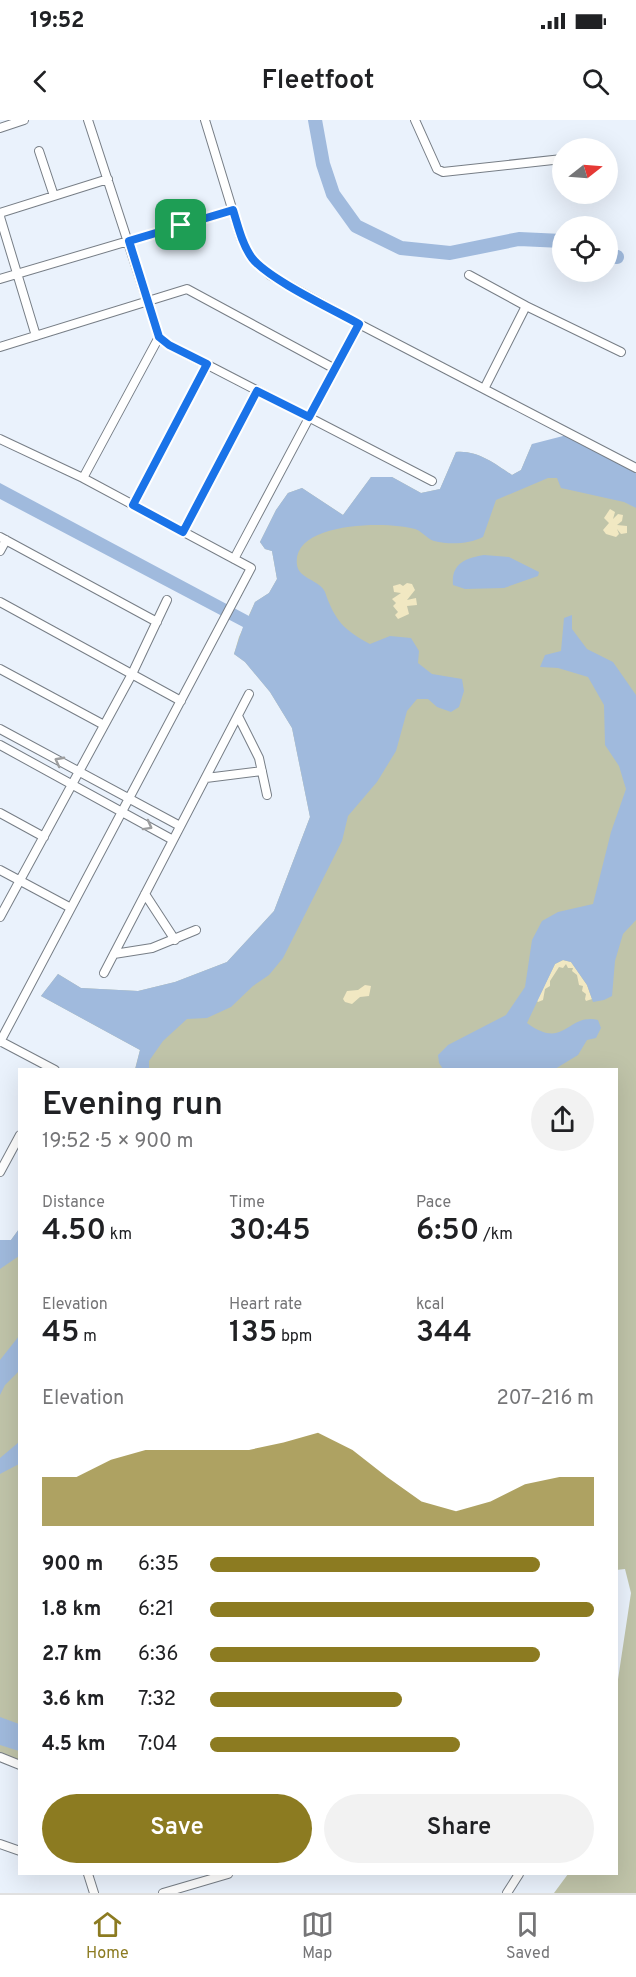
<!DOCTYPE html>
<meta charset="utf-8">
<style>
body{margin:0;font-family:Overpass,sans-serif;background:#f2f2f2;color:#202124;height:100vh;display:flex;flex-direction:column;font-size:22px;white-space:nowrap}
*{box-sizing:border-box;margin:0}
p{font-size:20px;color:#757577}
.icon{flex:none;width:33px;height:33px;fill:none;stroke:currentColor;stroke-width:2;stroke-linecap:round;stroke-linejoin:round}
.map{position:relative;flex:1;overflow:hidden}
.side{position:absolute;left:18px;top:948px;width:600px;height:807px;display:flex;flex-direction:column;background:#fff;border-radius:0px;box-shadow:0 6px 24px #0002}
.side>*{flex:none}
.needle{width:39px;rotate:73deg}
.fabs{position:absolute;left:552px;top:18px;display:grid;gap:12px}
.fabs a{display:grid;place-items:center;width:66px;height:66px;border-radius:50%;background:#fff;box-shadow:0 6px 24px #0002;font-size:30px}
.pin{position:absolute;display:grid;place-items:center;width:51px;height:51px;color:#fff;margin:-26px;border-radius:12px;box-shadow:0 3px 9px #0006}
.round{display:grid;place-items:center;flex:none;width:63px;height:63px;border-radius:32px;background:#f2f2f2}
.head{display:flex;align-items:center;justify-content:space-between;height:102px;padding:0 24px}
h1{font-size:33px;font-weight:600;line-height:45px}
.metrics{display:grid;grid-template-columns:repeat(3,1fr);gap:9px;height:102px;padding:6px 24px}
.metrics div{display:grid;align-content:center}
.metrics b{font-size:30px;font-weight:600}
.metrics small{font-size:16px;font-weight:400}
.metrics p{font-size:16px}
.chart{height:168px;padding:12px 24px}
.chart p{display:flex;justify-content:space-between}
.chart svg{width:100%;height:108px;margin-top:6px;fill:#8c7b21;opacity:.7}
.cta{display:flex;gap:12px;margin-top:auto;padding:12px 24px}
.cta a{flex:1;height:69px;border-radius:36px;background:#8c7b21;color:#fff;font-size:24px;font-weight:600;line-height:69px;text-align:center}
.cta a+a{background:#f2f2f2;color:#202124}
ul{padding:0 24px;list-style:none;font-size:20px}
li{display:grid;grid-template-columns:96px 72px 1fr;align-items:center;height:45px}
li i{height:15px;border-radius:8px;background:#8c7b21}
.status{display:flex;justify-content:space-between;align-items:center;height:42px;padding:0 30px;background:#fff;direction:ltr}
.status svg{height:16px;fill:currentColor}
header{display:flex;justify-content:space-between;align-items:center;height:78px;padding:0 24px;background:#fff;font-size:27px;font-weight:600}
.menu{display:flex;justify-content:space-around;align-items:center;height:84px;border-top:2px solid #e0e0e0;background:#fff;font-size:16px;color:#757577}
.menu a{display:grid;justify-items:center;gap:3px}
.menu .selected{color:#8c7b21}
.map>svg:first-child{display:block}
.green{fill:#c0c4a9}
.sand{fill:#f1e8c2}
.water{fill:#a0badd}
.lines{fill:none;stroke-linecap:round;stroke-linejoin:round}
.river{stroke:#a0badd;stroke-width:14}
.street-casing{stroke:#777e86;stroke-width:10}
.street{stroke:#fff;stroke-width:8}
.oneway{stroke:#9c9d9e}
.route-casing{stroke:#fff;stroke-width:12}
.route{stroke:#1a73e8;stroke-width:8}
</style>
<div class="status"><b>19:52</b><svg viewBox="0 0 49 12"><path d="M0 12V9h3v3zM5 12V6h3v6zM10 12V3h3v9zM15 12V0h3v12zM26 1h20v11H26zM47 4h2v5h-2z"/></svg></div>
<header><svg class="icon" aria-label="back" viewBox="0 0 24 24"><path d="M15 5l-7 7 7 7"/></svg>Fleetfoot<svg class="icon" aria-label="search" viewBox="0 0 24 24"><circle cx="10" cy="10" r="6"/><path d="M15 15l6 6"/></svg></header>
<div class="map">
<svg width="636" height="1773" viewBox="0 0 636 1773">
<rect width="100%" height="100%" fill="#eaf2fc"/>
<!-- green -->
<path class="green" d="M532,324L636,351V1773H554L568,1754H616L617,1566L631,1473L625,1449L616,1450V950L135,949L140,930L41,876L58,854L81,868L138,871L175,862L227,842L274,791L310,697L292,608L270,572L245,542L234,534L239,517L255,482L269,473L277,459L272,431L265,429L260,422L276,390L288,373L302,368L343,395L371,357H392L421,373L440,369L456,332C478,330 495,344 512,355L521,350Z
M19,1109V1642L0,1635V1120H11Z"/>
<!-- sand -->
<path class="sand" d="M610,389L615,392L613,399L618,394L623,395L622,401L617,405L627,406V413L621,414L617,409L619,414L616,417L606,414L603,410L609,403L604,398Z
M407,463L412,464L415,470L407,480L416,478L417,485L407,486L409,494L398,499L395,495L398,492L393,486L396,483L392,479L401,473L394,472L393,466L400,464L403,466Z
M563,840L571,842L587,865L592,879L586,881L585,879L586,874L582,871L583,866L579,865L577,855L572,851L573,848H568L566,844L563,848L559,847L550,861V866L545,869L543,880L538,882L537,881L555,844Z
M365,865L371,866L369,876L360,877L352,884L345,882L343,879L347,871L358,870Z"/>
<!-- water -->
<path class="water" d="M567,315L636,351V388L624,382L561,368L557,358H548L496,380L483,417C469,424 450,425 434,421C427,419 422,411 415,409C389,401 291,401 297,445C299,459 320,460 325,472C335,501 344,510 370,524L390,516L411,518L419,531L418,543L432,554L462,559L464,571L459,587L451,592L437,587L428,579H417L407,591L396,631L377,662L348,696L342,721L283,838L269,855L253,866L231,887L207,898L187,899L163,921L149,941V949L135,950L140,930L41,876L58,854L81,868L138,871L175,862L227,842L274,791L310,697L292,608L270,572L245,542L234,534L243,507L0,379V363L249,496L255,482L269,473L277,459L272,431L265,429L260,422L276,390L288,373L302,368L343,395L371,357H392L421,373L440,369L456,332C478,330 495,344 512,355L521,350L532,324Z
M484,435L509,437L539,452L538,456L504,468L465,469L453,465C451,444 465,438 484,435Z
M572,495V509L587,529L613,542L636,575V800L623,814L615,841L612,876L604,880L593,882L587,865L571,842L563,840L555,844L527,903C565,931 567,893 598,900L601,908L596,918L587,920L578,935L555,949H443L439,943L438,935L448,925L506,895L525,867L532,820L542,801L558,792L593,784L611,712L626,669L619,646L605,625L604,585L588,557L558,548L540,547L545,535L561,531L564,498Z
M19,1109V1136L0,1149V1120H11Z
M19,1216V1251L5,1265L0,1275V1240Z
M19,1322V1344L0,1354V1338Z
M0,1597L19,1604V1631L0,1625Z"/>
<g class="lines">
<!-- river -->
<path class="river" d="M315,0L323,44L333,74L356,106L401,128L450,133L519,119L562,121
M608,134L617,137"/>
<!-- street casing -->
<g class="street-casing">
<path id="street" d="M88,0L159,217L169,225L432,361
M205,0L241,118L252,139L270,155L359,204L636,348
M415,0L437,49L443,52L562,39
M0,8L24,0
M39,31L54,76
M0,93L108,59
M0,97L36,216
M469,155L526,186L621,232
M0,159L233,90
M0,227L187,169L335,249
M484,269L526,186
M0,319L83,358L251,448L0,922
M83,358L159,217
M133,385L207,245
M183,412L257,271
M0,417L157,502
M0,431L6,420
M234,439L359,204
M0,482L181,581
M0,549L104,605
M238,596L259,638L267,675
M0,609L180,706
M0,625L173,720
M206,658L262,651
M0,693L44,717
M0,750L71,788
M145,774L175,820
M0,797L132,554L167,480
M114,834L152,828L196,810
M104,853L249,574
M0,921L55,950
M0,1052L20,1015
M0,1637L20,1645
M0,1724L20,1731
M88,1754L94,1773
M163,1773L228,1754
M507,1773L519,1754"/>
</g>
<!-- street -->
<use href="#street" class="street"/>
</g>
<!-- one-way arrows -->
<defs><path id="oneway-chevron" d="M-2-3.5L2.5 0L-2 3.5" fill="none" stroke-width="1.6" stroke-linecap="round" stroke-linejoin="round" transform="scale(1.5)"/></defs>
<g class="oneway">
<use href="#oneway-chevron" transform="translate(59 641) rotate(-152)"/>
<use href="#oneway-chevron" transform="translate(148 706) rotate(29)"/>
</g>
<g class="lines">
<!-- route casing -->
<g class="route-casing">
<path id="route" d="M233,90C238,106 242,124 252,138C268,159 334,190 359,204L309,297L257,271L183,412L133,385L207,244L169,225L159,217L129,121Z"/>
</g>
<!-- route -->
<use href="#route" class="route"/>
</g>
</svg>
<div class="fabs">
<a><svg class="needle" viewBox="-14 -14 28 28"><path d="M0-13l5 13h-10z" fill="#e53935"/><path d="M0 13l5-13h-10z" fill="#757577"/></svg></a>
<a><svg class="icon" aria-label="locate" viewBox="0 0 24 24"><circle cx="12" cy="12" r="6"/><path d="M12 2v4M12 18v4M2 12h4M18 12h4"/></svg></a>
</div>
<div class="pin" style="left:181px;top:105px;background:#1e9e55"><svg class="icon" aria-label="arrive" viewBox="0 0 24 24"><path d="M6 21V4h12l-3 4 3 4H6"/></svg></div>
<section class="side">
<div class="head"><div><h1>Evening run</h1><p>19:52 · 5 × 900 m</p></div><a class="round"><svg class="icon" aria-label="share" viewBox="0 0 24 24"><path d="M12 15V3M7 8l5-5 5 5M5 13v7h14v-7"/></svg></a></div>
<div class="metrics">
<div><p>Distance</p><b>4.50<small> km</small></b></div>
<div><p>Time</p><b>30:45</b></div>
<div><p>Pace</p><b>6:50<small> /km</small></b></div>
</div>
<div class="metrics">
<div><p>Elevation</p><b>45<small> m</small></b></div>
<div><p>Heart rate</p><b>135<small> bpm</small></b></div>
<div><p>kcal</p><b>344</b></div>
</div>
<div class="chart"><p><span>Elevation</span>207–216 m</p>
<svg viewBox="0 0 160 44" preserveAspectRatio="none"><path d="M0 44V24L10 24L20 17L30 13L40 13L50 13L60 13L70 10L80 6L90 13L100 24L110 34L120 38L130 34L140 27L150 24L160 24V44z"/></svg>
</div>
<ul>
<li><b>900 m</b>6:35<i style="width:86%"></i></li>
<li><b>1.8 km</b>6:21<i style="width:100%"></i></li>
<li><b>2.7 km</b>6:36<i style="width:86%"></i></li>
<li><b>3.6 km</b>7:32<i style="width:50%"></i></li>
<li><b>4.5 km</b>7:04<i style="width:65%"></i></li>
</ul>
<div class="cta"><a>Save</a><a>Share</a></div>
</section>
</div>
<nav class="menu">
<a class="selected"><svg class="icon" aria-label="home" viewBox="0 0 24 24"><path d="M3 11l9-7 9 7M6 9v11h12V9"/></svg>Home</a>
<a><svg class="icon" aria-label="map" viewBox="0 0 24 24"><path d="M3 6l6-2 6 2 6-2v14l-6 2-6-2-6 2zM9 4v14M15 6v14"/></svg>Map</a>
<a><svg class="icon" aria-label="saved" viewBox="0 0 24 24"><path d="M7 4h10v16l-5-4-5 4z"/></svg>Saved</a>
</nav>
